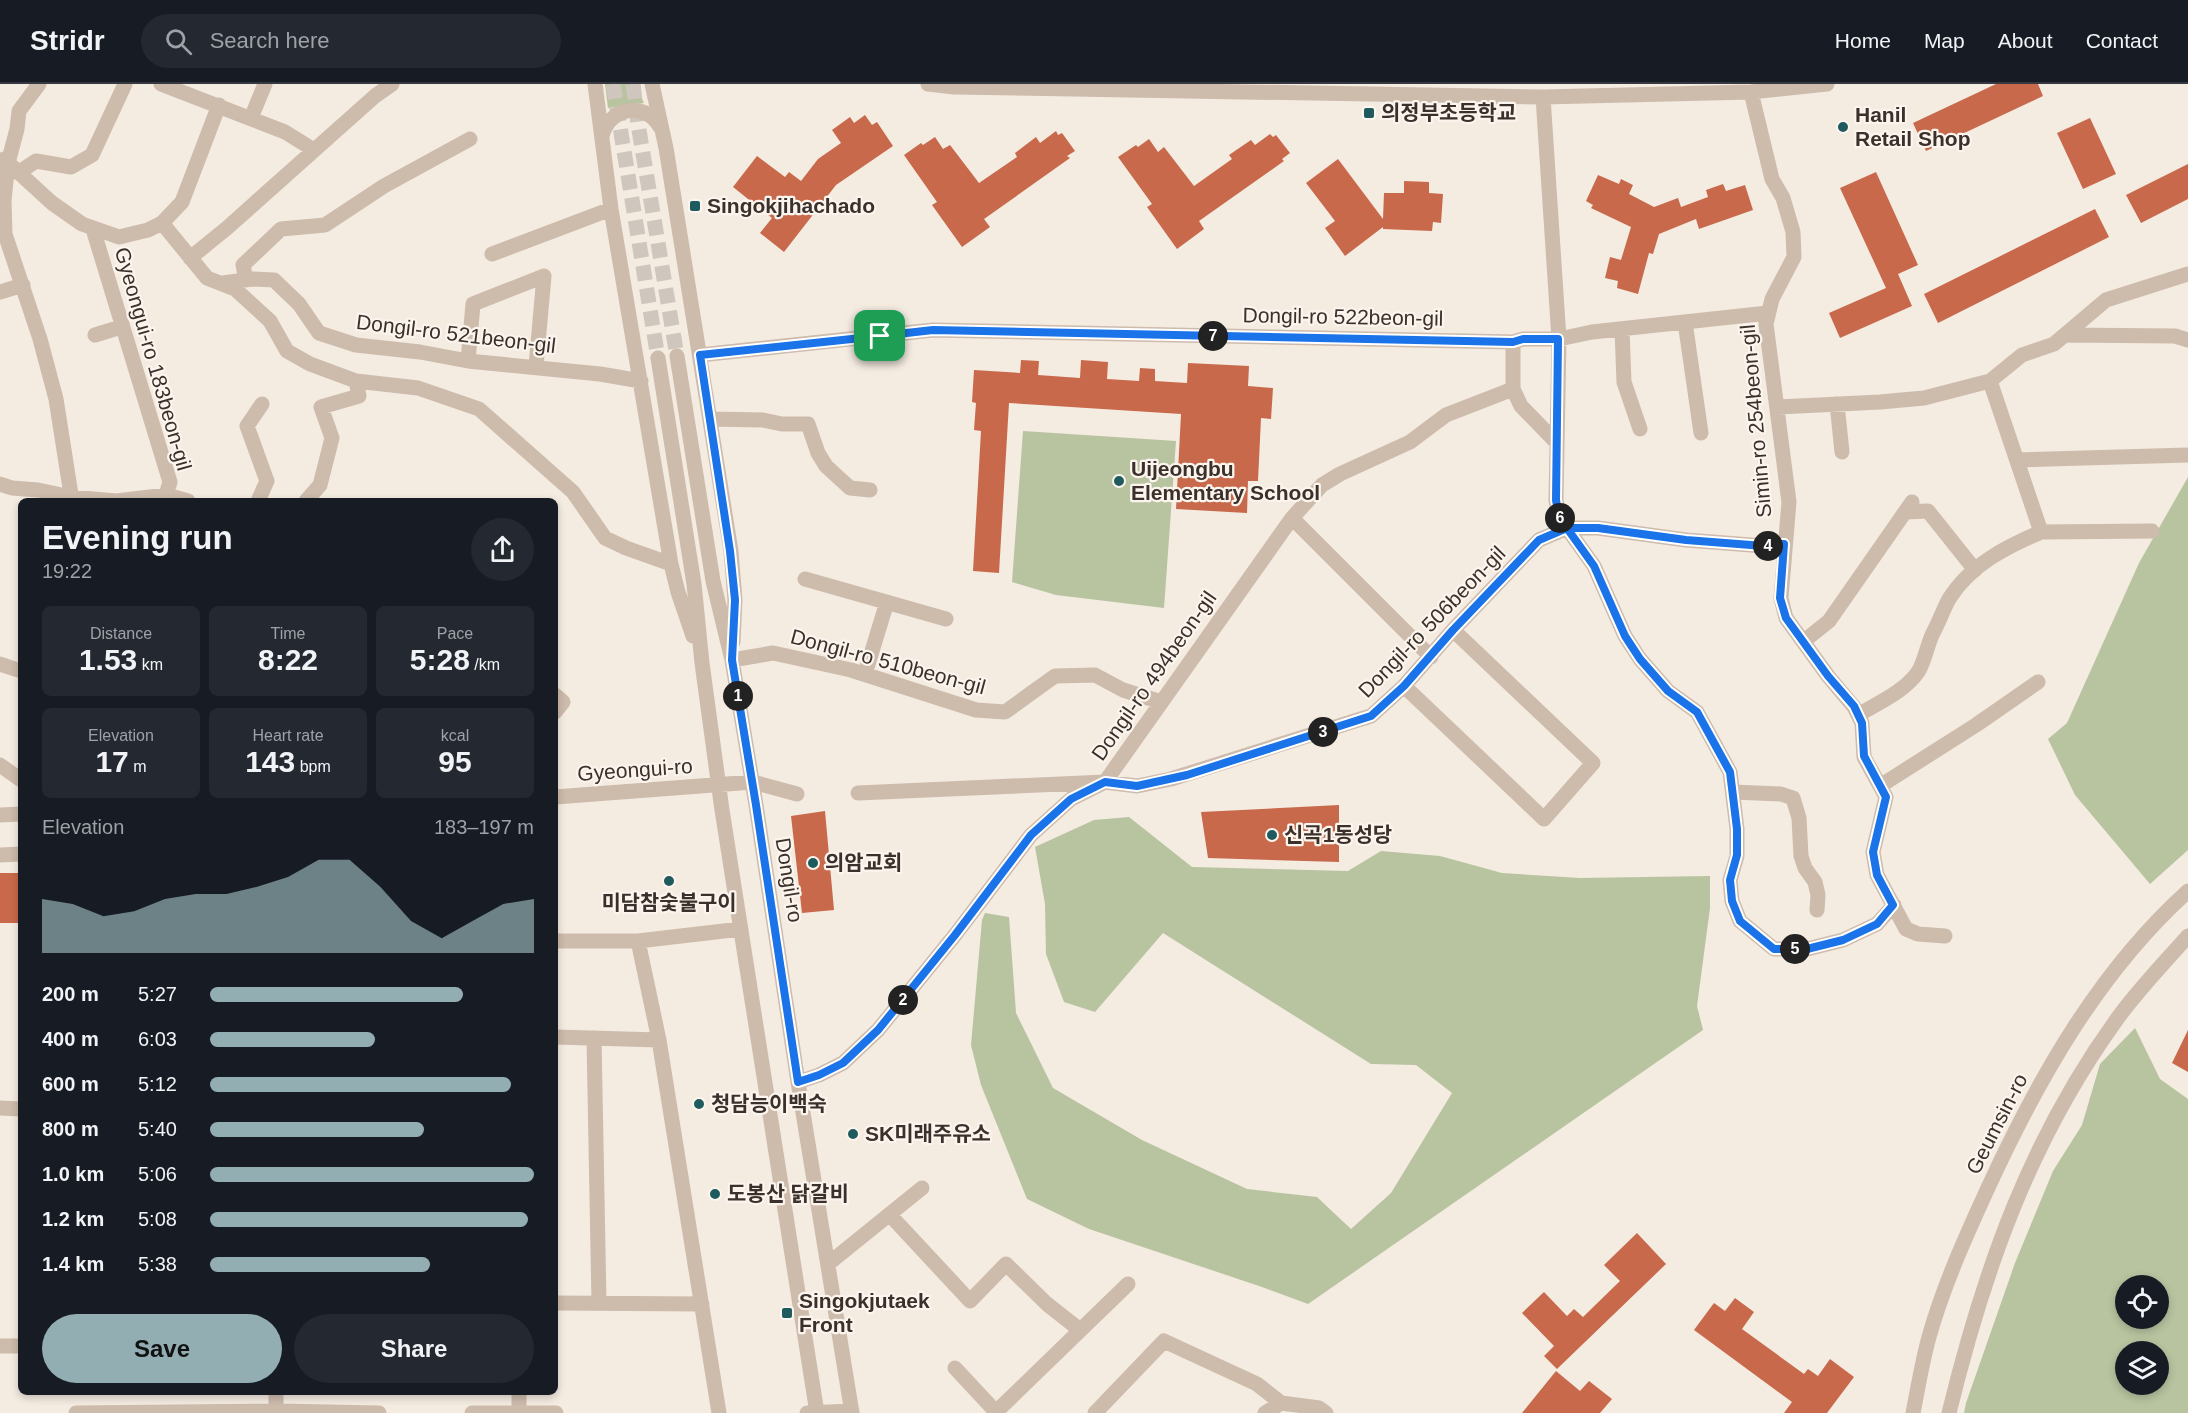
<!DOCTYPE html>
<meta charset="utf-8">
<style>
body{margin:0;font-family:Arial,"Noto Sans KR",sans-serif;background:#242831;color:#f1f3f6;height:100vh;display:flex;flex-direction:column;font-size:22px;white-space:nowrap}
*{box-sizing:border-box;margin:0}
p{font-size:20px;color:#9ea1a6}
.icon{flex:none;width:33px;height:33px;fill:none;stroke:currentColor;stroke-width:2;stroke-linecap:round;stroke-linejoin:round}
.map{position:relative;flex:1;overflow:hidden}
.drawer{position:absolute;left:18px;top:414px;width:540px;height:897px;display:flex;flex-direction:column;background:#171b24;border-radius:9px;box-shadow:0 3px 9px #0003}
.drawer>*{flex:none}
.buttons{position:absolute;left:2115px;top:1191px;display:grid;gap:12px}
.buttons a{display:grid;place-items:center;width:54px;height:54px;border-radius:50%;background:#171b24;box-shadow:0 3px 9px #0003;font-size:30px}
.pin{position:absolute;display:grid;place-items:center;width:51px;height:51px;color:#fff;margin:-26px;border-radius:12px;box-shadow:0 3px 9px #0006}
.km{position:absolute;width:30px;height:30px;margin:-15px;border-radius:50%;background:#222;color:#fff;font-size:16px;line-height:30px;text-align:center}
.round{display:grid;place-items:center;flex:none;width:63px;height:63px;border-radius:32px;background:#242831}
.overview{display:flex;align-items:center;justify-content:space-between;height:102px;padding:0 24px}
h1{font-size:33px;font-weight:600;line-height:45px}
.metrics{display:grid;grid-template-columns:repeat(3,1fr);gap:9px;height:102px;padding:6px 24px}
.metrics div{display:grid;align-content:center;border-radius:9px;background:#242831;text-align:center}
.metrics b{font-size:30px;font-weight:600}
.metrics small{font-size:16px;font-weight:400}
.metrics p{font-size:16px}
.chart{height:168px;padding:12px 24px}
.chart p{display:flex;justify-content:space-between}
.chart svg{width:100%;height:108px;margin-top:6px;fill:#92aeb2;opacity:.7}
.action{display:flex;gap:12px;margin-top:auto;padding:12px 24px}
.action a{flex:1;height:69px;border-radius:36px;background:#92aeb2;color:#111;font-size:24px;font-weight:600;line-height:69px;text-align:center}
.action a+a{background:#242831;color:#f1f3f6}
ul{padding:0 24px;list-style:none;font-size:20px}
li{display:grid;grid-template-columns:96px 72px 1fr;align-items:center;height:45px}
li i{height:15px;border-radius:8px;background:#92aeb2}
header{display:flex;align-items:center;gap:36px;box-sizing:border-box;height:84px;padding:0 30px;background:#171b24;border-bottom:2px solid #363941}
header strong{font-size:28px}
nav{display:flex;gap:33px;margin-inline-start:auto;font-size:21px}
.search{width:420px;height:54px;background:#242831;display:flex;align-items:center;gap:15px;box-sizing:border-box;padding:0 21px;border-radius:33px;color:#9ea1a6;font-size:22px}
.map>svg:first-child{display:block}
.green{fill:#b8c4a0;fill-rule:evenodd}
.building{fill:#c8694b}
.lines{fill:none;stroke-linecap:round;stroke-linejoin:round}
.minor-tunnel{stroke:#cfc6bd;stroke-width:15;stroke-dasharray:15 8;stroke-linecap:butt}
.minor{stroke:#cdbbac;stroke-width:15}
.route-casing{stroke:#fff;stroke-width:12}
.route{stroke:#1a73e8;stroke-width:8}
.poi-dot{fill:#1f5a5e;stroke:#fbf5ee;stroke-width:2}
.labels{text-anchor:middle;stroke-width:4.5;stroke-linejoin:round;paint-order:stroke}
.poi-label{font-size:21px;font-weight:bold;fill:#3b302b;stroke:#fbf5ee;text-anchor:start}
.street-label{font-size:21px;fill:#3b302b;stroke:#fbf5ee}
</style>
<header>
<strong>Stridr</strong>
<div class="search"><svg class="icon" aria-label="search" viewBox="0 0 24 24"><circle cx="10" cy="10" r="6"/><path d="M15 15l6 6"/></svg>Search here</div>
<nav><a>Home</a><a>Map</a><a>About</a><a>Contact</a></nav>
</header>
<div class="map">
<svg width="2188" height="1329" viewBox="0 0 2188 1329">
<rect width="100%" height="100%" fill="#f4ebe1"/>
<!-- green -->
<path class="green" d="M605,0H635L644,19L608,24Z
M1023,347L1176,357L1164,524L1056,511L1012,498Z
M2188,393V766L2150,800L2075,711L2048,655L2067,639L2139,479Z
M1129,733L1192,783L1348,787L1381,767L1440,772L1502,789L1580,794L1710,792V824L1697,922L1703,946L1308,1220L1262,1203L1089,1145L1027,1115L981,1001L971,961L982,836L985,829L1009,833L1016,929L1053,1004L1142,1056L1247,1105L1317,1113L1351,1145L1391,1109L1452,1009L1416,981L1371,980L1163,849L1095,928L1064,918L1046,870L1045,820L1035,763L1094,736Z
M2135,944L2160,995L2188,1015V1329H1964L1966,1319L2015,1179L2053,1087L2082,1041L2100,980ZM2126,1202H2158V1234H2126ZM2126,1268H2158V1300H2126Z"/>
<!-- building -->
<path class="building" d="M1996,0H2038L2043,12L1926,67L1913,39Z
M865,31L872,41L877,38L893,62L836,101L784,168L760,149L772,134L733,103L757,72L785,93L789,88L801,97L818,75L841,59L832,46L850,33L854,39Z
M2090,34L2116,90L2083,105L2057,49Z
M1056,47L1058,51L1062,49L1075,67L1067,72L1070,74L984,135L990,143L962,163L932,121L937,118L904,71L921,59L923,61L935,53L943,65L950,61L979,99L1017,73L1015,69L1036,53L1040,59Z
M1270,50L1273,53L1276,51L1290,69L1282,75L1284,77L1199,137L1204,145L1177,165L1147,123L1152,120L1118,73L1136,61L1138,63L1149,55L1158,68L1164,63L1194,102L1232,75L1229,71L1251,56L1255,61Z
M1338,75L1383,135L1384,109H1404V97L1429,98V109L1443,110L1441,139L1433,138L1432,147L1383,145V143L1345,172L1325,144L1335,137L1306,99Z
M2188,80V115L2141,139L2126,111Z
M1876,88L1918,181L1898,190L1912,222L1840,254L1829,229L1886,204L1840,104Z
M1598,91L1619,100L1621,95L1633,101L1629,110L1654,123L1678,114L1681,123L1708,113L1706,106L1723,100L1726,107L1745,101L1753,126L1699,145L1696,135L1659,150L1653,170L1649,169L1638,210L1617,204L1618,197L1605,194L1610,173L1621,176L1631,143L1591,124L1593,121L1586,117Z
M2095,125L2109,153L1938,239L1924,210Z
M1021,276L1039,277L1038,291L1080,294L1081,276L1108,278L1107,295L1139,297L1140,284L1155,285V297L1187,299L1188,279L1249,282L1248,302L1273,304L1271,335L1261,334L1258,397H1248L1247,429L1176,425L1181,330L1009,319L999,489L973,487L981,347L974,346L976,319L972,318L974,286L1020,289Z
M1339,721V778L1208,774L1201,728Z
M825,727L834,826L802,829L791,732Z
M0,789H21V839H0Z
M2188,946V988L2172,979Z
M1637,1149L1666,1180L1557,1285L1544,1272L1554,1262L1522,1229L1544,1208L1567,1232L1574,1225L1583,1233L1620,1197L1604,1181Z
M1735,1214L1754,1228L1742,1245L1804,1290L1808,1285L1818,1292L1830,1275L1854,1293L1827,1329H1784L1792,1318L1694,1246L1714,1219L1725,1227Z
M1556,1287L1580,1307L1589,1297L1612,1315L1600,1329H1522Z"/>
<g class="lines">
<!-- minor-tunnel -->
<path class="minor-tunnel" d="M613,0L658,274
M633,0L638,40L677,272"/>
<!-- minor -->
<path class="minor" d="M39,0L19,27L17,45L8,79L4,116L5,150L40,255L56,315L72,417
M161,0L285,48L314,66
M595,0L611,125L671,480L678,508L693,552
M652,0L666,64L731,467L735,516L733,558
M928,0L954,3L1543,13L1751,8L1827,0
M1751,8L1772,95L1783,114L1793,148L1794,173L1772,215L1766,240L1789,418L1781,514L1786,534L1828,592L1854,623L1862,639L1864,673L1886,713L1873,768L1877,791L1906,845L1918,850L1945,852
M1543,13L1559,255L1556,416L1559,433L1594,482L1625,552L1640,575L1668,607L1697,628L1730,688L1737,745V772L1730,796L1732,817L1740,837L1774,865H1807L1843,856L1877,840L1894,821
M251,34L265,0
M602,52C610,22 646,17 660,43
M4,75L52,119L82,140L119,153L148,146L162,139L182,118L219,21
M18,89L36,77L71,83L92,71L125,0
M162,139L207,194L235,205L270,237L287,267L310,280L356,297L418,304L479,325L573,408L605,454L626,464L671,480
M93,145L170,398L164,417
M492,170L611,125
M190,174L227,144L375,12L392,0
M246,196L243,181L281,145L325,141L384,102L470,55
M223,199L252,195L274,196L299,220L319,249L356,261L420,268L468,277L600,290L641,297
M0,208L23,201
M1685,238L1701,349
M1622,245L1624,298L1640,345
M95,251L121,243
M2066,251L2175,252L2188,256
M700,271L933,246L1513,258L1523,255H1559L1592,248L1768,229
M677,272L713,497L732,576L756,721L798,998L852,1329
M658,274L694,500L702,579L722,726L817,1329
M468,277L473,220L544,192L536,282
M1990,297L2022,271L2054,260L2106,216L2188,190
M1513,305L1521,322L1557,359
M1837,320L1842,368
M1777,323L1880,318L1924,314L1990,297L2041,448C2006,463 1970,481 1949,515C1943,526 1939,538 1933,549C1927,561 1925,577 1918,588C1904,608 1878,619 1858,631
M710,335L763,336L782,340H808L818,369L826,382L850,404L870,406
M2017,376L2188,371
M0,400L12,404L38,406L71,413L116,417L167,411L188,417
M258,417L267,397L247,342L262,320
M306,417L320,401L332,354L321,323L359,312L356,297
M1905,428L1928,427L1975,486
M1292,434L1431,573
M2041,448L2152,447
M805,495L946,535
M1804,557L1829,537L1912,418
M732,576L773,569L851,586L976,626L1005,628L1055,592L1095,591L1123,606L1161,618
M0,580L21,587
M865,590L887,518
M1404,602L1544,735L1593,679L1453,546
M555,611L563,618L555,628
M0,681L21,696
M1880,702L1976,641L2038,598
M1733,708L1781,710L1793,714L1799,734L1801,772L1805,784L1815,798L1818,811L1817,826
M858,709L1105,698L1137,702L1171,695L1361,635L1371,632L1404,602L1453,546L1539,456L1567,444H1598L1686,456L1764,462L1784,460
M555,713L753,698L797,710
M0,731L21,730
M0,771L21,770
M555,857H638L741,845
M638,857L659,956L719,1329
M555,953L659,956
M594,954L599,1219
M798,998L819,991L843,979L878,946L955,851L1031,751L1071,715L1105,698L1292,434L1322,401L1340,390L1410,358L1446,331L1513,305V258
M0,1024L21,1025
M890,1131L970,1217L1006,1180L1047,1220L1080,1246
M828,1180L922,1104
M555,1219L702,1220
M0,1262H21
M955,1284L997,1329
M519,1308V1328
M76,1329L276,1327L379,1329
M276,1329V1308
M472,1329H556
M807,1329L852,1327
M995,1329L1128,1200
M1095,1329L1164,1257L1257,1300L1281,1319
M1265,1329L1281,1319L1319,1324L1326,1329
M1913,1329C1918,1304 1922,1278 1929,1253C1943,1203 1965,1154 1987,1106C2037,997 2098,888 2188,807
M1949,1329C1984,1186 2030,1055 2117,935C2138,906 2164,879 2188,852"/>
</g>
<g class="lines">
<!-- route casing -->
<g class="route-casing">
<path id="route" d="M880,252L700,271L730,467L735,516L732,576L756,721L798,998L819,991L843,979L878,946L955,851L1031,751L1071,715L1105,698L1137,702L1187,691L1371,632L1404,602L1453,546L1539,456L1567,444H1598L1686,456L1764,462L1784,460L1780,514L1786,534L1828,592L1854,622L1862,639L1864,672L1886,713L1873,768L1877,791L1893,821L1877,840L1843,856L1807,865H1774L1740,837L1732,817L1730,796L1737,771V745L1730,688L1697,628L1668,607L1640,575L1625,552L1594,482L1559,433L1556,416L1558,255H1523L1513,258L933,246L880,252"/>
</g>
<!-- route -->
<use href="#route" class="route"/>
</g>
<!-- markers -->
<g class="poi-dot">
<rect x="1363" y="23" width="12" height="12" rx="3"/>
<circle cx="1843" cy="43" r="6"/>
<rect x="689" y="116" width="12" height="12" rx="3"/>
<circle cx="1119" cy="397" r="6"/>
<circle cx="1272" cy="751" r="6"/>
<circle cx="813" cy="779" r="6"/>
<circle cx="669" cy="797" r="6"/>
<circle cx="699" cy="1020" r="6"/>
<circle cx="853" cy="1050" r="6"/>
<circle cx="715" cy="1110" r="6"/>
<rect x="781" y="1223" width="12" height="12" rx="3"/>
</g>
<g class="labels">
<!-- poi labels -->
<g class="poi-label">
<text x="1381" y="36">의정부초등학교</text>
<text x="1855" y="38">Hanil<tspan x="1855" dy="24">Retail Shop</tspan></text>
<text x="707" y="129">Singokjihachado</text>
<text x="1131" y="392">Uijeongbu<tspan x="1131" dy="24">Elementary School</tspan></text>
<text x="1284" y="758">신곡1동성당</text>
<text x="825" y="786">의암교회</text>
<text x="669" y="826" text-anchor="middle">미담참숯불구이</text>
<text x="711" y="1027">청담능이백숙</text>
<text x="865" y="1057">SK미래주유소</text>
<text x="727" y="1117">도봉산 닭갈비</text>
<text x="799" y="1224">Singokjutaek<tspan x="799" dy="24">Front</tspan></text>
</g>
<!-- street labels -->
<g class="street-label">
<text transform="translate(1343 233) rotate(1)" y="7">Dongil-ro 522beon-gil</text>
<text transform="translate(456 250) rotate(7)" y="7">Dongil-ro 521beon-gil</text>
<text transform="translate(153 275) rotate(74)" y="7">Gyeongui-ro 183beon-gil</text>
<text transform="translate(1756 337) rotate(-95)" y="7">Simin-ro 254beon-gil</text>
<text transform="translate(1432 538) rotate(-46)" y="7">Dongil-ro 506beon-gil</text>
<text transform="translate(888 578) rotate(15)" y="7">Dongil-ro 510beon-gil</text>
<text transform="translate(1154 592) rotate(-55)" y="7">Dongil-ro 494beon-gil</text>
<text transform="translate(635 686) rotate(-4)" y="7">Gyeongui-ro</text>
<text transform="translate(789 796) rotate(81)" y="7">Dongil-ro</text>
<text transform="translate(1997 1040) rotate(-63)" y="7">Geumsin-ro</text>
</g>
</g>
</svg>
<div class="buttons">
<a><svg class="icon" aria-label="locate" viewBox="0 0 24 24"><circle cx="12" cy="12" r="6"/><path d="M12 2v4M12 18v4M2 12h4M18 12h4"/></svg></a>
<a><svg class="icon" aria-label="layers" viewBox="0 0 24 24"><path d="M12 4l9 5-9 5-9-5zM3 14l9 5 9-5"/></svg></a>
</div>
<div class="pin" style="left:880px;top:252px;background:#1e9e55"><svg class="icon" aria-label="arrive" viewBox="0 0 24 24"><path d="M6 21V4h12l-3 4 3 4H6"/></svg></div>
<b class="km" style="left:738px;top:612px">1</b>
<b class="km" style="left:903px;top:916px">2</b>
<b class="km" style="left:1323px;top:648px">3</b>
<b class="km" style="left:1768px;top:462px">4</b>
<b class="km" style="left:1795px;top:865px">5</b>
<b class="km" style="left:1560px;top:434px">6</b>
<b class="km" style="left:1213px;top:252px">7</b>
<section class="drawer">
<div class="overview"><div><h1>Evening run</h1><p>19:22</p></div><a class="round"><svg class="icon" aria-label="share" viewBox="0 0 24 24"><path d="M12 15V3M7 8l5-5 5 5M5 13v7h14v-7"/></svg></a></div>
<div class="metrics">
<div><p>Distance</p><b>1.53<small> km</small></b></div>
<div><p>Time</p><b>8:22</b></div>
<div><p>Pace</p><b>5:28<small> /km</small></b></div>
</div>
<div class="metrics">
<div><p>Elevation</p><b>17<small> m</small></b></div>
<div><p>Heart rate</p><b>143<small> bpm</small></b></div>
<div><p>kcal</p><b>95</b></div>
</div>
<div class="chart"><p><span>Elevation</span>183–197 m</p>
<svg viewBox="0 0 160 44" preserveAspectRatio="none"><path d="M0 44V22L10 24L20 29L30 27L40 22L50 20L60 20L70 17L80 13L90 6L100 6L110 17L120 31L130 38L140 31L150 24L160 22V44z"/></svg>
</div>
<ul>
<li><b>200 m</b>5:27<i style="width:78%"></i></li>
<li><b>400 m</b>6:03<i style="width:51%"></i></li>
<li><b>600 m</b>5:12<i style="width:93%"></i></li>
<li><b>800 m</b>5:40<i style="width:66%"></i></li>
<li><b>1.0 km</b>5:06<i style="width:100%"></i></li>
<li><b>1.2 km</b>5:08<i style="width:98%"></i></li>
<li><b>1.4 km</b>5:38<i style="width:68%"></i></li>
</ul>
<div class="action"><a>Save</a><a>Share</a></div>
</section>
</div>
